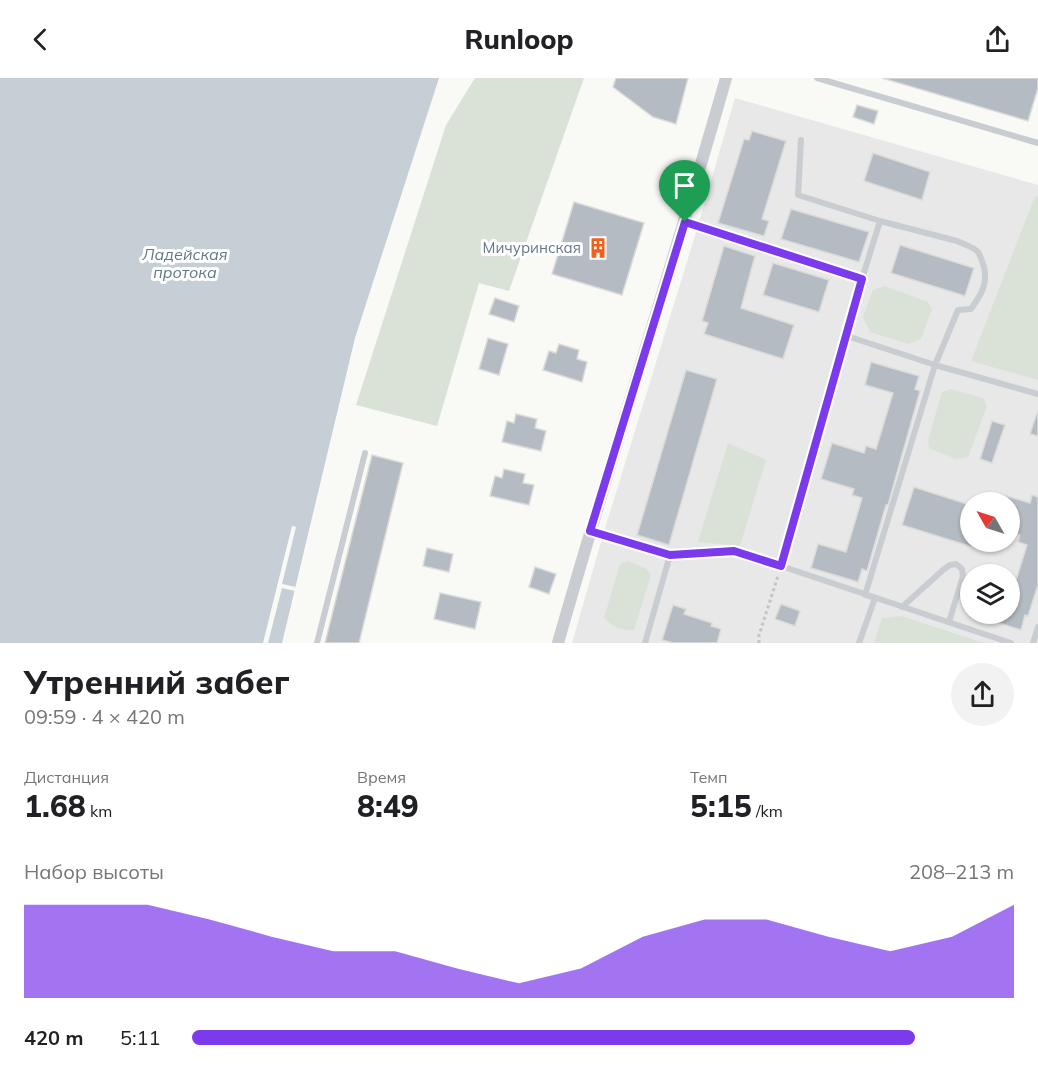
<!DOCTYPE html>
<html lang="ru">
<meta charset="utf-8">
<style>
body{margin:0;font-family:Mulish,sans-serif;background:#f2f2f2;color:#202124;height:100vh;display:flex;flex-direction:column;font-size:22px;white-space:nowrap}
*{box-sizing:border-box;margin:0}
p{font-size:20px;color:#757577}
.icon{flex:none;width:33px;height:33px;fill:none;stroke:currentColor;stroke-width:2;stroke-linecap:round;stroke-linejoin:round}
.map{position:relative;height:565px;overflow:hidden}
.panel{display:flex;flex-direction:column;background:#fff;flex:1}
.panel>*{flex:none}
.needle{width:39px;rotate:309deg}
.tools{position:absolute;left:960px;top:414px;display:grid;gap:12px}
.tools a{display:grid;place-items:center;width:60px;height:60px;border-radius:50%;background:#fff;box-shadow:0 2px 4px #0004;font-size:30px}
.pin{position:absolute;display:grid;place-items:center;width:51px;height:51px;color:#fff;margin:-62px -26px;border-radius:50% 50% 50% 0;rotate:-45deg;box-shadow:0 0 6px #0007}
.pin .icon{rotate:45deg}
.round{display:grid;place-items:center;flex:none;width:63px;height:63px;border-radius:32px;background:#f2f2f2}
.headline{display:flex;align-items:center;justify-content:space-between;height:102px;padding:0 24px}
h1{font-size:33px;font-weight:800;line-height:45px}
.metrics{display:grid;grid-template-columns:repeat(3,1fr);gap:9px;height:102px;padding:6px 24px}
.metrics div{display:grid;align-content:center}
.metrics b{font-size:30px;font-weight:800}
.metrics small{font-size:16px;font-weight:400}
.metrics p{font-size:16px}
.chart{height:168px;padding:12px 24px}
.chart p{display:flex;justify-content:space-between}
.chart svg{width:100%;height:108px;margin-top:6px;fill:#7c3aed;opacity:.7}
ul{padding:0 24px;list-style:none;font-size:20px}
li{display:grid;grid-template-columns:96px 72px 1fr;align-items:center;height:45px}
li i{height:15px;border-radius:8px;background:#7c3aed}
header{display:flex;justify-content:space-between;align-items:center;height:78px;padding:0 24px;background:#fff;font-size:27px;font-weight:800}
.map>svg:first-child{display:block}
.built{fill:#e7e8e7;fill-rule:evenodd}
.green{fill:#dae2d7}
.water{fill:#c5cfd5}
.pier{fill:#f9f9f6}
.building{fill:#b4bbc2;stroke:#dbdbd9;stroke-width:1.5}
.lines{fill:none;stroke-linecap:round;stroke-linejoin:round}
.path{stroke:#c2c4c7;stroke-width:3;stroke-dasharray:3 3;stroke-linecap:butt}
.service{stroke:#c9cdd1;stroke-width:6}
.minor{stroke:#c9cdd1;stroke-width:12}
.route-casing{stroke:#fff;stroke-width:12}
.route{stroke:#7c3aed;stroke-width:8}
.labels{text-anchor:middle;stroke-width:6;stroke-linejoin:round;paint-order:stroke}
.poi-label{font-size:15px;fill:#65778b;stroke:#fff;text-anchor:end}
.water-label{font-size:16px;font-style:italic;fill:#617986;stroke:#fff}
</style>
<header><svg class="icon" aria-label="back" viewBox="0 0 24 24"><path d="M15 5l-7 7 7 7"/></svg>Runloop<svg class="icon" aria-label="share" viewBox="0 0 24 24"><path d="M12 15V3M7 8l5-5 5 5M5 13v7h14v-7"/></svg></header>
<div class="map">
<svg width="1038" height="565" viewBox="0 0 1038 565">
<rect width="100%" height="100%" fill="#f9f9f6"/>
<!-- built -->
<path class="built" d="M735,20L1038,107V565H572L603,457L698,148ZM970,424H1010V464H970ZM970,496H1010V536H970Z"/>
<!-- green -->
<path class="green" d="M475,0H584L509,213L479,205L437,348L356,327L446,47Z
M1035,118L1038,119V302L971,283Z
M885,208L928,224L932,231L921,261L909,266L870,254L863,239L873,212Z
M951,311L983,320L987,328L968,379L956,381L929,370L928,362L942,314Z
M728,365L766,382L740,468L698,464Z
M628,483L647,491L651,497L634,552C622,553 612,549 604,540L620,486Z
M901,538L984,565H874L882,540Z"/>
<!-- water -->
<path class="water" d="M0,0H439L355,260L282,565H0Z"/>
<!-- pier -->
<path class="pier" d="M292,448L296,449L282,506L296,509L295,513L282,510L268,565H263Z"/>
<!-- building -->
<path class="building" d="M616,0H688L676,46L653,39L613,9Z
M882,0H1038V10L1028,43Z
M857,27L878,33L874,46L853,39Z
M752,53L786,63L762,141L769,143L764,158L718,145L744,61L749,62Z
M873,75L930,94L922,122L864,103Z
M574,124L644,145L622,217L552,196Z
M791,131L869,154L859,184L781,161Z
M900,167L974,190L965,218L891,195Z
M724,168L755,178L741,230L794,247L783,281L704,256L708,245L702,243Z
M773,185L829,202L819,234L763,217Z
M495,220L519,228L514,244L489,236Z
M488,260L508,266L499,297L479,291Z
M559,266L579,272L577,281L587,284L582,304L543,292L549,273L556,275Z
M871,284L919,298L915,311L920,313L888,427H886L867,493L862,491L858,504L811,490L818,466L846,474L862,420L852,417L854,411L821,401L832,365L864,375L866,368L876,371L893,315L865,307Z
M686,292L717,301L669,467L637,457Z
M1038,332V358L1030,356Z
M516,336L537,341L535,350L546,353L541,373L502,364L507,343L514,345Z
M992,343L1005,347L992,385L980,381Z
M372,377L403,385L359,565H325Z
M504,391L525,396L523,405L534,407L529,427L490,418L495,398L502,400Z
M914,409L970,427V464H985L982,472L902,447Z
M1000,416L1030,425L1032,417L1038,419V507L1028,538L1025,537L1021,552L974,537L975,536H1010V521L1027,467L1018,464L1020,457L1010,454V424H997Z
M427,470L453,476L449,494L423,488Z
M535,489L556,496L549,516L529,509Z
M440,515L481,524L475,551L434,541Z
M781,526L800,533L795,548L775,541Z
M673,527L686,531L684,536L712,545L711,548L721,551L717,565H673L662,562Z"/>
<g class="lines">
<!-- path -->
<path class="path" d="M759,565V557L778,498"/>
<!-- service -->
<path class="service" d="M817,0L1038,65
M801,62L798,117L880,143L862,201L781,488L1011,565
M685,144L862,201
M847,258L935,287L1038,316
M590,453L670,477L733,473L781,488
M902,529L943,492L950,487L956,486L962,491L963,498L949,544
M317,565L365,375
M645,565L670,477
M859,565L875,520L865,517L935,287L958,232L971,231C982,216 990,202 982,183C981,180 980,177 978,174C974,169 963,166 957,163L880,143
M1033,565L1038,549"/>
<!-- minor -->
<path class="minor" d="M558,565C612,376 672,189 726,0"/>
</g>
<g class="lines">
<!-- route casing -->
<g class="route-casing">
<path id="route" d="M685,144L862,201L781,488L734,473L670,477L590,453Z"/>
</g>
<!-- route -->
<use href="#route" class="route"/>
</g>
<!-- icons -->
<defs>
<g id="building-bare" transform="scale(1.62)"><path d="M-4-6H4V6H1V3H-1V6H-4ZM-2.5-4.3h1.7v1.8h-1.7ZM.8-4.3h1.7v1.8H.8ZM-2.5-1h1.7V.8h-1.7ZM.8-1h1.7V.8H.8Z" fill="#f55d1b" stroke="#fff" stroke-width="2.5" paint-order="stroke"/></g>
</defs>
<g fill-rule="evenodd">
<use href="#building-bare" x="598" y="170"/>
</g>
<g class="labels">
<!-- poi labels -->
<g class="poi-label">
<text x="581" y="175">Мичуринская</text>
</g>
<!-- water labels -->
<g class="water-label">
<text x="185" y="182">Ладейская<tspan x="185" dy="18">протока</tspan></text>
</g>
</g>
</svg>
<div class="tools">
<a><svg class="needle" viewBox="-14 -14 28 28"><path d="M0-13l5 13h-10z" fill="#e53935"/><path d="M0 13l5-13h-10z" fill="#757577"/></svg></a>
<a><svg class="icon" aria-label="layers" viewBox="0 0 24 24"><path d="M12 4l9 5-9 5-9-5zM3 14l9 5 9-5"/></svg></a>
</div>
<div class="pin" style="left:685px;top:144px;background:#1e9e55"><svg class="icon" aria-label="arrive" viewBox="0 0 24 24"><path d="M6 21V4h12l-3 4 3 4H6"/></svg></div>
</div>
<section class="panel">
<div class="headline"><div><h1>Утренний забег</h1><p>09:59 · 4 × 420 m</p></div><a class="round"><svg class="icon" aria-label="share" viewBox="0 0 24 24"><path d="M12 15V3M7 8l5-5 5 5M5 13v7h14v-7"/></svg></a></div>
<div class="metrics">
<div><p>Дистанция</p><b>1.68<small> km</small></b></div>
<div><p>Время</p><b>8:49</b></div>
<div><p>Темп</p><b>5:15<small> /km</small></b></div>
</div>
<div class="chart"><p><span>Набор высоты</span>208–213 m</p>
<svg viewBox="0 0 160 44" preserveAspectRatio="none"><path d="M0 44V6L10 6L20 6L30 12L40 19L50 25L60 25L70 32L80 38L90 32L100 19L110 12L120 12L130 19L140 25L150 19L160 6V44z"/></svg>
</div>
<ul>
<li><b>420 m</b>5:11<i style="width:88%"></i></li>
</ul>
</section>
